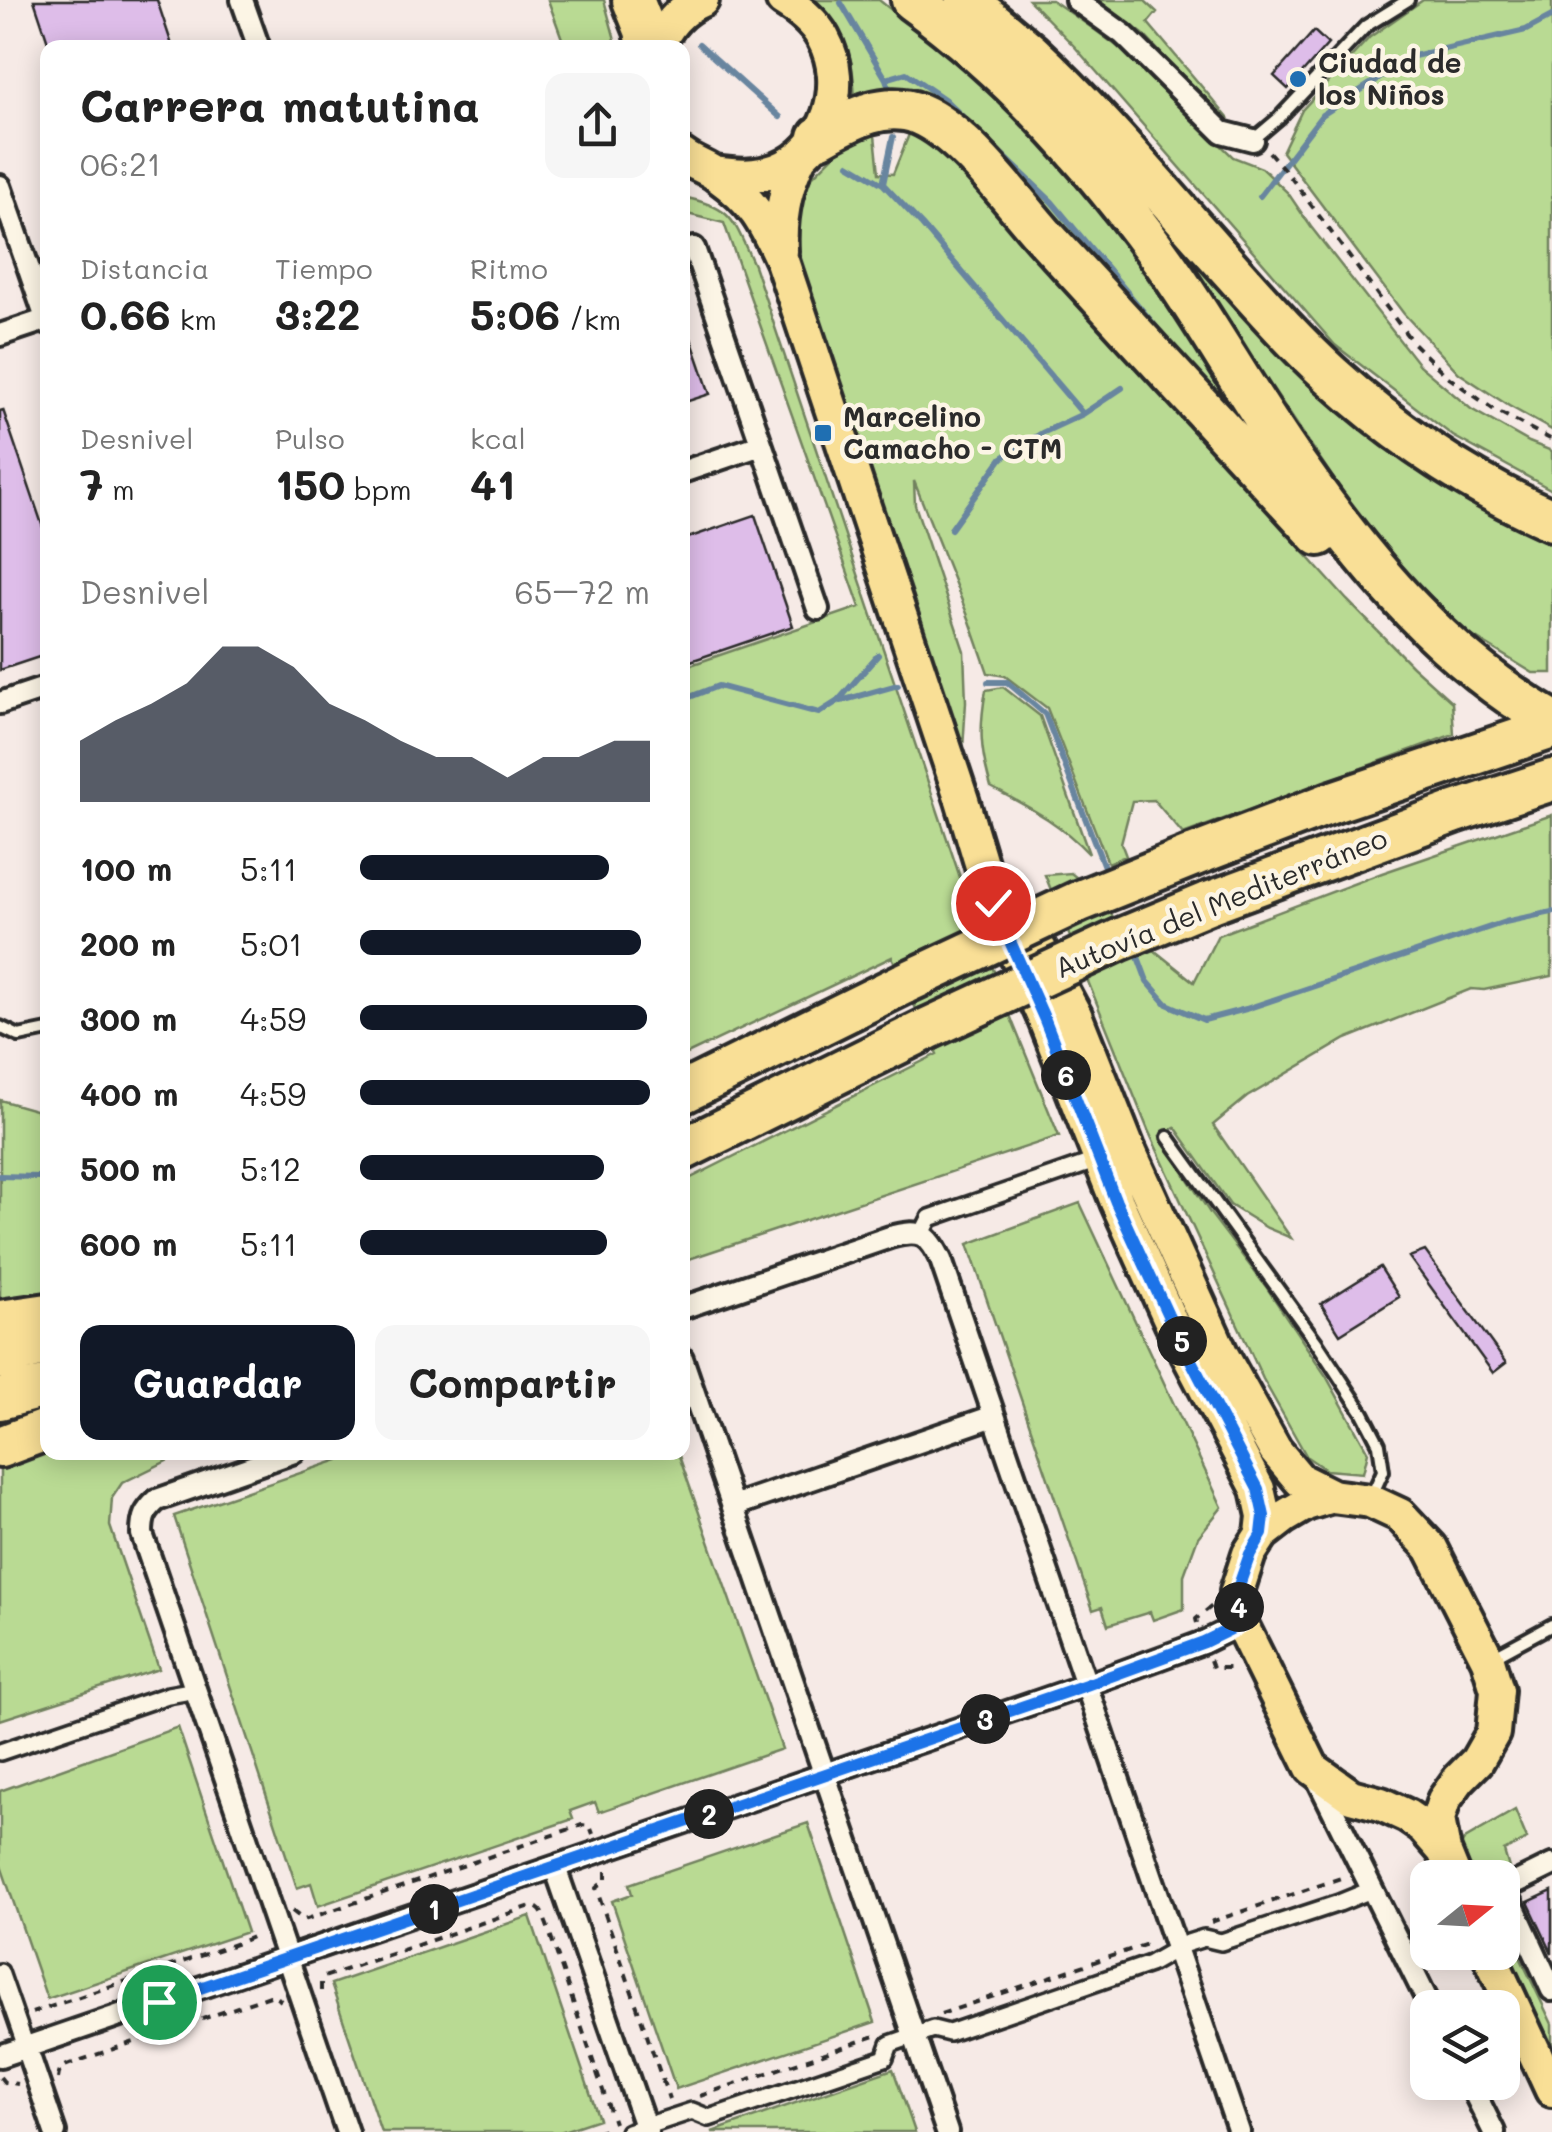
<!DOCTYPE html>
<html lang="es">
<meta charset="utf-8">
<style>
body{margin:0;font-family:Mali,sans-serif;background:#f6f6f6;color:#222;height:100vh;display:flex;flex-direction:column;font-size:38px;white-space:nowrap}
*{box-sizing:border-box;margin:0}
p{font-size:32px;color:#767676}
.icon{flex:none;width:55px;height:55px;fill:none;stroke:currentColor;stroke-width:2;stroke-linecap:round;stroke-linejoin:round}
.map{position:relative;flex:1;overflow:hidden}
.drawer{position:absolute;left:40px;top:40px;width:650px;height:1420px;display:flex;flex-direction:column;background:#fff;border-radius:20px;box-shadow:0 5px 25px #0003}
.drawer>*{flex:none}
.needle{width:65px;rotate:72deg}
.controls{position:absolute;left:1410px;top:1860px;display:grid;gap:20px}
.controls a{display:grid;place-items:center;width:110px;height:110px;border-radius:20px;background:#fff;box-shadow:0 5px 25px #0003;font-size:50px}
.pin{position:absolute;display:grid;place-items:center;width:85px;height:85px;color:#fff;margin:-42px;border:5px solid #fff;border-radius:50%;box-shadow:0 2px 10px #0007}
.km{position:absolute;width:50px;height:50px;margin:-25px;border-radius:50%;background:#222;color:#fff;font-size:28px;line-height:50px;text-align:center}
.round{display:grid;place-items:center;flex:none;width:105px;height:105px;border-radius:20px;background:#f6f6f6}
.head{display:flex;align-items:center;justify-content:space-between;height:170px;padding:0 40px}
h1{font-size:45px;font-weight:700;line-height:75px}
.figures{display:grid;grid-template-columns:repeat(3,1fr);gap:15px;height:170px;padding:10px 40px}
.figures div{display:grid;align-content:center}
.figures b{font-size:42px;font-weight:700}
.figures small{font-size:28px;font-weight:400}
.figures p{font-size:28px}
.chart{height:280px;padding:20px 40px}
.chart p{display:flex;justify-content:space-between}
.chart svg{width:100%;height:180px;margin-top:10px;fill:#111827;opacity:.7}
.cta{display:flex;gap:20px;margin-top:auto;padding:20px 40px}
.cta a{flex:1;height:115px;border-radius:20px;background:#111827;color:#fff;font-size:40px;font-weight:700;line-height:115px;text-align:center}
.cta a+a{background:#f6f6f6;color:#222}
ul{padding:0 40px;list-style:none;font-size:32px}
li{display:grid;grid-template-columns:160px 120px 1fr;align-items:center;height:75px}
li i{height:25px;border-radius:12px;background:#111827}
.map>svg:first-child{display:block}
.green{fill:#b9da93;stroke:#72825f;stroke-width:2.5}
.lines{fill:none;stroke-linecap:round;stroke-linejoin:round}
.stream{stroke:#68859f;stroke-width:6}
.building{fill:#debde9;stroke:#2b2b2b;stroke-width:2.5}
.service-casing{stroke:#2b2b2b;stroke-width:18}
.pedestrian-casing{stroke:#2b2b2b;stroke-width:22}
.minor-casing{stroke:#2b2b2b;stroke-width:28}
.primary-casing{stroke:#2b2b2b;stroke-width:40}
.motorway-casing{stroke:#2b2b2b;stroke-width:48}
.path{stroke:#2b2b2b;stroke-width:4;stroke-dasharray:8 8;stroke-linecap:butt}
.service{stroke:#fcf5e5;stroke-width:10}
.pedestrian{stroke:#fcf5e5;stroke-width:15}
.minor{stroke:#fcf5e5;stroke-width:20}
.primary{stroke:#f9df96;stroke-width:32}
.motorway{stroke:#f9df96;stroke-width:40}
.motorway-bridge-casing{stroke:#2b2b2b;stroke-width:48;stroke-linecap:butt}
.motorway-bridge{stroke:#f9df96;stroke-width:40}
.route-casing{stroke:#fff;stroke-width:20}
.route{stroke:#1a73e8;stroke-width:12}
.poi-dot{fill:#1f6fb2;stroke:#fcf5e5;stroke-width:4}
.labels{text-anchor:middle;stroke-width:9;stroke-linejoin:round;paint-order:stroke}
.poi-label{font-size:28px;font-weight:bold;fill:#2b2b2b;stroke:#fcf5e5;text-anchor:start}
.street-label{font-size:28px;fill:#2b2b2b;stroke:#fcf5e5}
</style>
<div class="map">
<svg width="1552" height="2132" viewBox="0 0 1552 2132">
<rect width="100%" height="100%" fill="#f6eae6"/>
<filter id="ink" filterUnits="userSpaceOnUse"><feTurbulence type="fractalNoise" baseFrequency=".01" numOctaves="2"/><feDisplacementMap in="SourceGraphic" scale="20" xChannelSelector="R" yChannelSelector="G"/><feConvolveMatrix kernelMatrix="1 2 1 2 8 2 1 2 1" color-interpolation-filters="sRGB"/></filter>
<g filter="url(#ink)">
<!-- green -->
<path class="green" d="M548,0H604L617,47H565Z
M815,0H879L997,95L1048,149L1110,224L1178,319L1240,416L1236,424L983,153L855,104C854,58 848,33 815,0Z
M1029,0H1052L1095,30L1129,55L1233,157L1262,168L1288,193L1311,227L1419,365L1471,409L1529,442L1552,451V490L1453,436L1335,345L1075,47Z
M1098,0H1144L1157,12L1148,23L1229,119L1213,109L1143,34Z
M1423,0H1552V430L1509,406L1459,373L1404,314L1282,152L1302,110L1370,37Z
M874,126L879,173L893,174L912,127L936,144L1347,600L1412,666L1452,702L1454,734L1183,834L1154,800L1132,801L1121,843L1126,856L1108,863L1047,708L1005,676L988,673L970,621L914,481L915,505L964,651L966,702L963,749L794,241L797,192L854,135Z
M1086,128L1212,276L1552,535V673H1533L1466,632L1375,540L1178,248Z
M683,197C735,208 733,221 754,265L969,904L1013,1023L1059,1136L683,1261V1182L937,1054L892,957L683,1056L682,668L860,607L724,223L683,213Z
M1003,687L1040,716L1089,854C1059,822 1030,808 991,787C980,749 979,729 986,690Z
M1552,815V976L1484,990L1471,989L1346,1039L1247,1097L1213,1125L1291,1238L1267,1228L1230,1205L1175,1127L1160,1136L1210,1213L1267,1288L1326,1376L1368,1452L1363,1473L1326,1470L1307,1457L1263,1379L1148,1130L1045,875L1071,873L1094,892L1114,918L1194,982L1218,935L1382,873Z
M0,1100L42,1112L48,1110L47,1296L0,1303Z
M1080,1203L1222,1507L1198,1537L1184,1575V1609L1153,1620L1150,1612L1108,1625L1102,1607L1093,1610L968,1244Z
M47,1445L48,1452L183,1453L122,1483L112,1498L110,1526L159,1669L0,1720V1464Z
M359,1453H678L782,1749L599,1812L595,1802L570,1811L573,1819L318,1906L311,1883L297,1888L174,1516Z
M178,1727L247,1932L47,1999L0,1863V1791Z
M1515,1810L1527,1839L1504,1851L1509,1868L1507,1877L1503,1880L1502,1878L1467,1877L1456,1854L1465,1839Z
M808,1823L875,2022L676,2089L612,1901L632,1894L629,1884Z
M530,1916L599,2119L560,2132H381L331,1984Z
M1503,1921L1552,2024V2061L1502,1952Z
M893,2069L915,2132H712Z"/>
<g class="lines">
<!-- stream -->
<path class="stream" d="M841,3L886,79L891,93
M699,44L780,117
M886,79L906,73L944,99L1052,202L1171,345
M849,164L883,184L922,225L1083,414
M883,184L893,137
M1260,196L1322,115L1414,56L1526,30L1552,16
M951,529L1002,458L1042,433L1083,414L1122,388
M988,682H1007L1045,714L1108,877
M682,700L718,686L819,713L838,701L878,655
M841,701L898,685
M1135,949L1147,981L1167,1004L1204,1020L1246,1009L1505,922L1552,912
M0,1176L38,1177L48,1173"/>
</g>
<!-- building -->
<path class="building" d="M34,0H157L173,48H50Z
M1314,31L1328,44L1288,89L1274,76Z
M685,321L710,394L682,403V322Z
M3,410L48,542V654L0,670V411Z
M755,515L793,626L682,664V540Z
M1425,1251L1506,1363L1493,1373L1409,1257Z
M1380,1267L1399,1297L1340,1334L1321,1304Z
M1552,1891V1953L1528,1902Z"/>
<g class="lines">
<!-- service casing -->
<g class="service-casing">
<path id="service" d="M1253,140L1279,118L1366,26L1408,0
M0,1027L19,1036L48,1030
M1168,1137L1317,1343L1363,1413L1379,1444L1383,1471L1372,1495
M1491,1658L1552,1625"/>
</g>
<!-- pedestrian casing -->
<g class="pedestrian-casing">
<path id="pedestrian" d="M922,1234L930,1218L1098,1160
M0,1752L168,1695L196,1690
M0,1972L26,2047
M628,2132L692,2111L709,2118L885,2058L890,2044L933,2029L949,2033L1150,1964L1185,1944L1204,1938L1221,1942L1339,1903L1371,1890"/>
</g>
<!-- minor casing -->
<g class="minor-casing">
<path id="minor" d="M242,0L259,48
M1076,0L1123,34L1222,132L1253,140
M0,186L48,324
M694,248L818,609
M0,335L48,319
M682,472L761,445
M0,703L48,687
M682,1308L890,1237C920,1229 928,1233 941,1260L1239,2132
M682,1358L947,2132
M294,1452L157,1500C145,1511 142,1517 142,1534L347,2132
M733,1506L994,1416
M1315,1774L1431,2008
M1552,1865L1505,1888L1552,1990
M555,1867L647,2132
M26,2047L55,2132
M0,2056L1086,1685L1204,1642L1241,1624
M1469,2082L1494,2132"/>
</g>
<!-- primary casing -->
<g class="primary-casing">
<path id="primary" d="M657,48C666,26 680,9 702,0
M682,155C693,164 707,167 718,176C754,202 764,221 782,261L962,800L993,903L1045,1020L1117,1202L1172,1324L1258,1489L1264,1516L1262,1534
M714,173C735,176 756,178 777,170C828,150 849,85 823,38C814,21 799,10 783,0
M781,251C779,217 785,187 800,157
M1016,905L1075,1015L1128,1148L1222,1355L1275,1450L1300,1480L1332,1496L1370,1501L1400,1515L1431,1548L1488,1660L1497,1690L1493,1733L1477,1761L1459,1779L1444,1800L1438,1819L1444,1851L1455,1878
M1332,1496L1306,1504L1284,1517L1262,1534L1249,1554L1237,1591L1241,1624L1312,1768L1351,1796L1381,1804L1407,1816L1423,1827L1444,1851
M1488,1952L1552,2090"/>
</g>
<!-- motorway casing -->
<g class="motorway-casing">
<path id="motorway" d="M633,0L645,30L648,48
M912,0C1010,71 1094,164 1164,262C1212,330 1252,404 1301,472C1369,569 1448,662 1552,721
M966,0C987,17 1009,35 1030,53C1095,113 1152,182 1211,248C1250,291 1288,336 1331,375C1397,435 1470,484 1552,520
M819,137C850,120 883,100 919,114C964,133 1011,199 1044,236C1136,336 1228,436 1319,535
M1192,856L1333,802L1552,728
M1208,903L1455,812L1552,780
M682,1093L905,983
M682,1150L927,1029
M0,1321L48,1314
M0,1358L48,1344
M0,1399L48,1386
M0,1447L48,1429"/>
</g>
<!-- path -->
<path class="path" d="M1269,152L1289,175L1413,343L1448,377L1493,409L1552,440
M1197,1623L1196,1619L1212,1606
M1210,1660L1213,1668H1230L1234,1671
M606,1871V1880L596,1888L669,2099
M292,1911L304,1920L582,1825L590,1826L593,1834
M1211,1922L1344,1877
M321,1991V1981L324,1977L531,1906C542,1907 543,1916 547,1925L614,2123
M32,2013L238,1943L254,1936L256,1932
M941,2014L1150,1943
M1419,2023L1428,2040
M0,2077L4,2082L18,2084
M58,2079C59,2066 67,2065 78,2061L270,1996H276L281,2001
M700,2096L875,2036
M596,2132L611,2127"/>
<!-- service -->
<use href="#service" class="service"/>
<!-- pedestrian -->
<use href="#pedestrian" class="pedestrian"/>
<!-- minor -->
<use href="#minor" class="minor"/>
<!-- primary -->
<use href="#primary" class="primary"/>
<!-- motorway -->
<use href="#motorway" class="motorway"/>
<!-- motorway-bridge casing -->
<g class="motorway-bridge-casing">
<path id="motorway-bridge" d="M905,983L1080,901L1192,856
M927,1029L1121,939L1208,903"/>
</g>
<!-- motorway-bridge -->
<use href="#motorway-bridge" class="motorway-bridge"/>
</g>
</g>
<g class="lines" filter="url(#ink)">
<!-- route casing -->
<g class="route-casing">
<path id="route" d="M159,2002L1086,1685L1204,1642L1241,1624L1237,1591L1250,1554L1262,1534L1264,1516L1258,1489L1172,1324L1116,1202L1045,1020L993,903"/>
</g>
<!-- route -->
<use href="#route" class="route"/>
</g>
<!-- markers -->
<g class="poi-dot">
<circle cx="1298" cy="79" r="10"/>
<rect x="813" y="423" width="20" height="20" rx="5"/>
</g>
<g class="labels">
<!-- poi labels -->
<g class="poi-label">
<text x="1318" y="73">Ciudad de<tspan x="1318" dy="32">los Niños</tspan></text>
<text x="843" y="427">Marcelino<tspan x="843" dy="32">Camacho - CTM</tspan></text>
</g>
<!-- street labels -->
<g class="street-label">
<text transform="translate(1221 903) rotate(-22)" y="10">Autovía del Mediterráneo</text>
</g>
</g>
</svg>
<div class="controls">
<a><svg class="needle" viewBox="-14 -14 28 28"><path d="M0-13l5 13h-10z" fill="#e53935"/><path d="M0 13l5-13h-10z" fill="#767676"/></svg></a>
<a><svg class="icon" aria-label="layers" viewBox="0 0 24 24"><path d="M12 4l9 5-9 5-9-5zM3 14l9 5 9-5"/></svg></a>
</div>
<div class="pin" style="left:159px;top:2002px;background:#1e9e55"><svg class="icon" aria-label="arrive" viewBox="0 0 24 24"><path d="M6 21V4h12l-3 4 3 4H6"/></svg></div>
<div class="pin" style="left:993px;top:903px;background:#d93025"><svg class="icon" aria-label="check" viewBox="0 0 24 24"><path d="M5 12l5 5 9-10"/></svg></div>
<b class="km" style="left:434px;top:1909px">1</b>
<b class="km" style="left:709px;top:1814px">2</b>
<b class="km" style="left:985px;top:1719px">3</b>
<b class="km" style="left:1239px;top:1607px">4</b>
<b class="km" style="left:1182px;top:1341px">5</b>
<b class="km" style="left:1066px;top:1075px">6</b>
<section class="drawer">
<div class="head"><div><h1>Carrera matutina</h1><p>06:21</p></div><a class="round"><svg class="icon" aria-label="share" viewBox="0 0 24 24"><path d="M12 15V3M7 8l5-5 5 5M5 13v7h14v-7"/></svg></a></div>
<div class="figures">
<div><p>Distancia</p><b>0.66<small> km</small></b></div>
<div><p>Tiempo</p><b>3:22</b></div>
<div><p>Ritmo</p><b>5:06<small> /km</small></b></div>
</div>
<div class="figures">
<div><p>Desnivel</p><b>7<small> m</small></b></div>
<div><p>Pulso</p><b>150<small> bpm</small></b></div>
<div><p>kcal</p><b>41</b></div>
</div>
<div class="chart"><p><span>Desnivel</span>65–72 m</p>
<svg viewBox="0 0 160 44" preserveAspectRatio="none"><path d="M0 44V29L10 24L20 20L30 15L40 6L50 6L60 11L70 20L80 24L90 29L100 33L110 33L120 38L130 33L140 33L150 29L160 29V44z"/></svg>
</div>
<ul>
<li><b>100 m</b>5:11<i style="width:86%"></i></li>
<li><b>200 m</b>5:01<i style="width:97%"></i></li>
<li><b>300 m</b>4:59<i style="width:99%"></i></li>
<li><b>400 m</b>4:59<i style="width:100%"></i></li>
<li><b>500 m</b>5:12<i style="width:84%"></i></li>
<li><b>600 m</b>5:11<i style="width:85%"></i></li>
</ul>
<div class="cta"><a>Guardar</a><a>Compartir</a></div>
</section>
</div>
